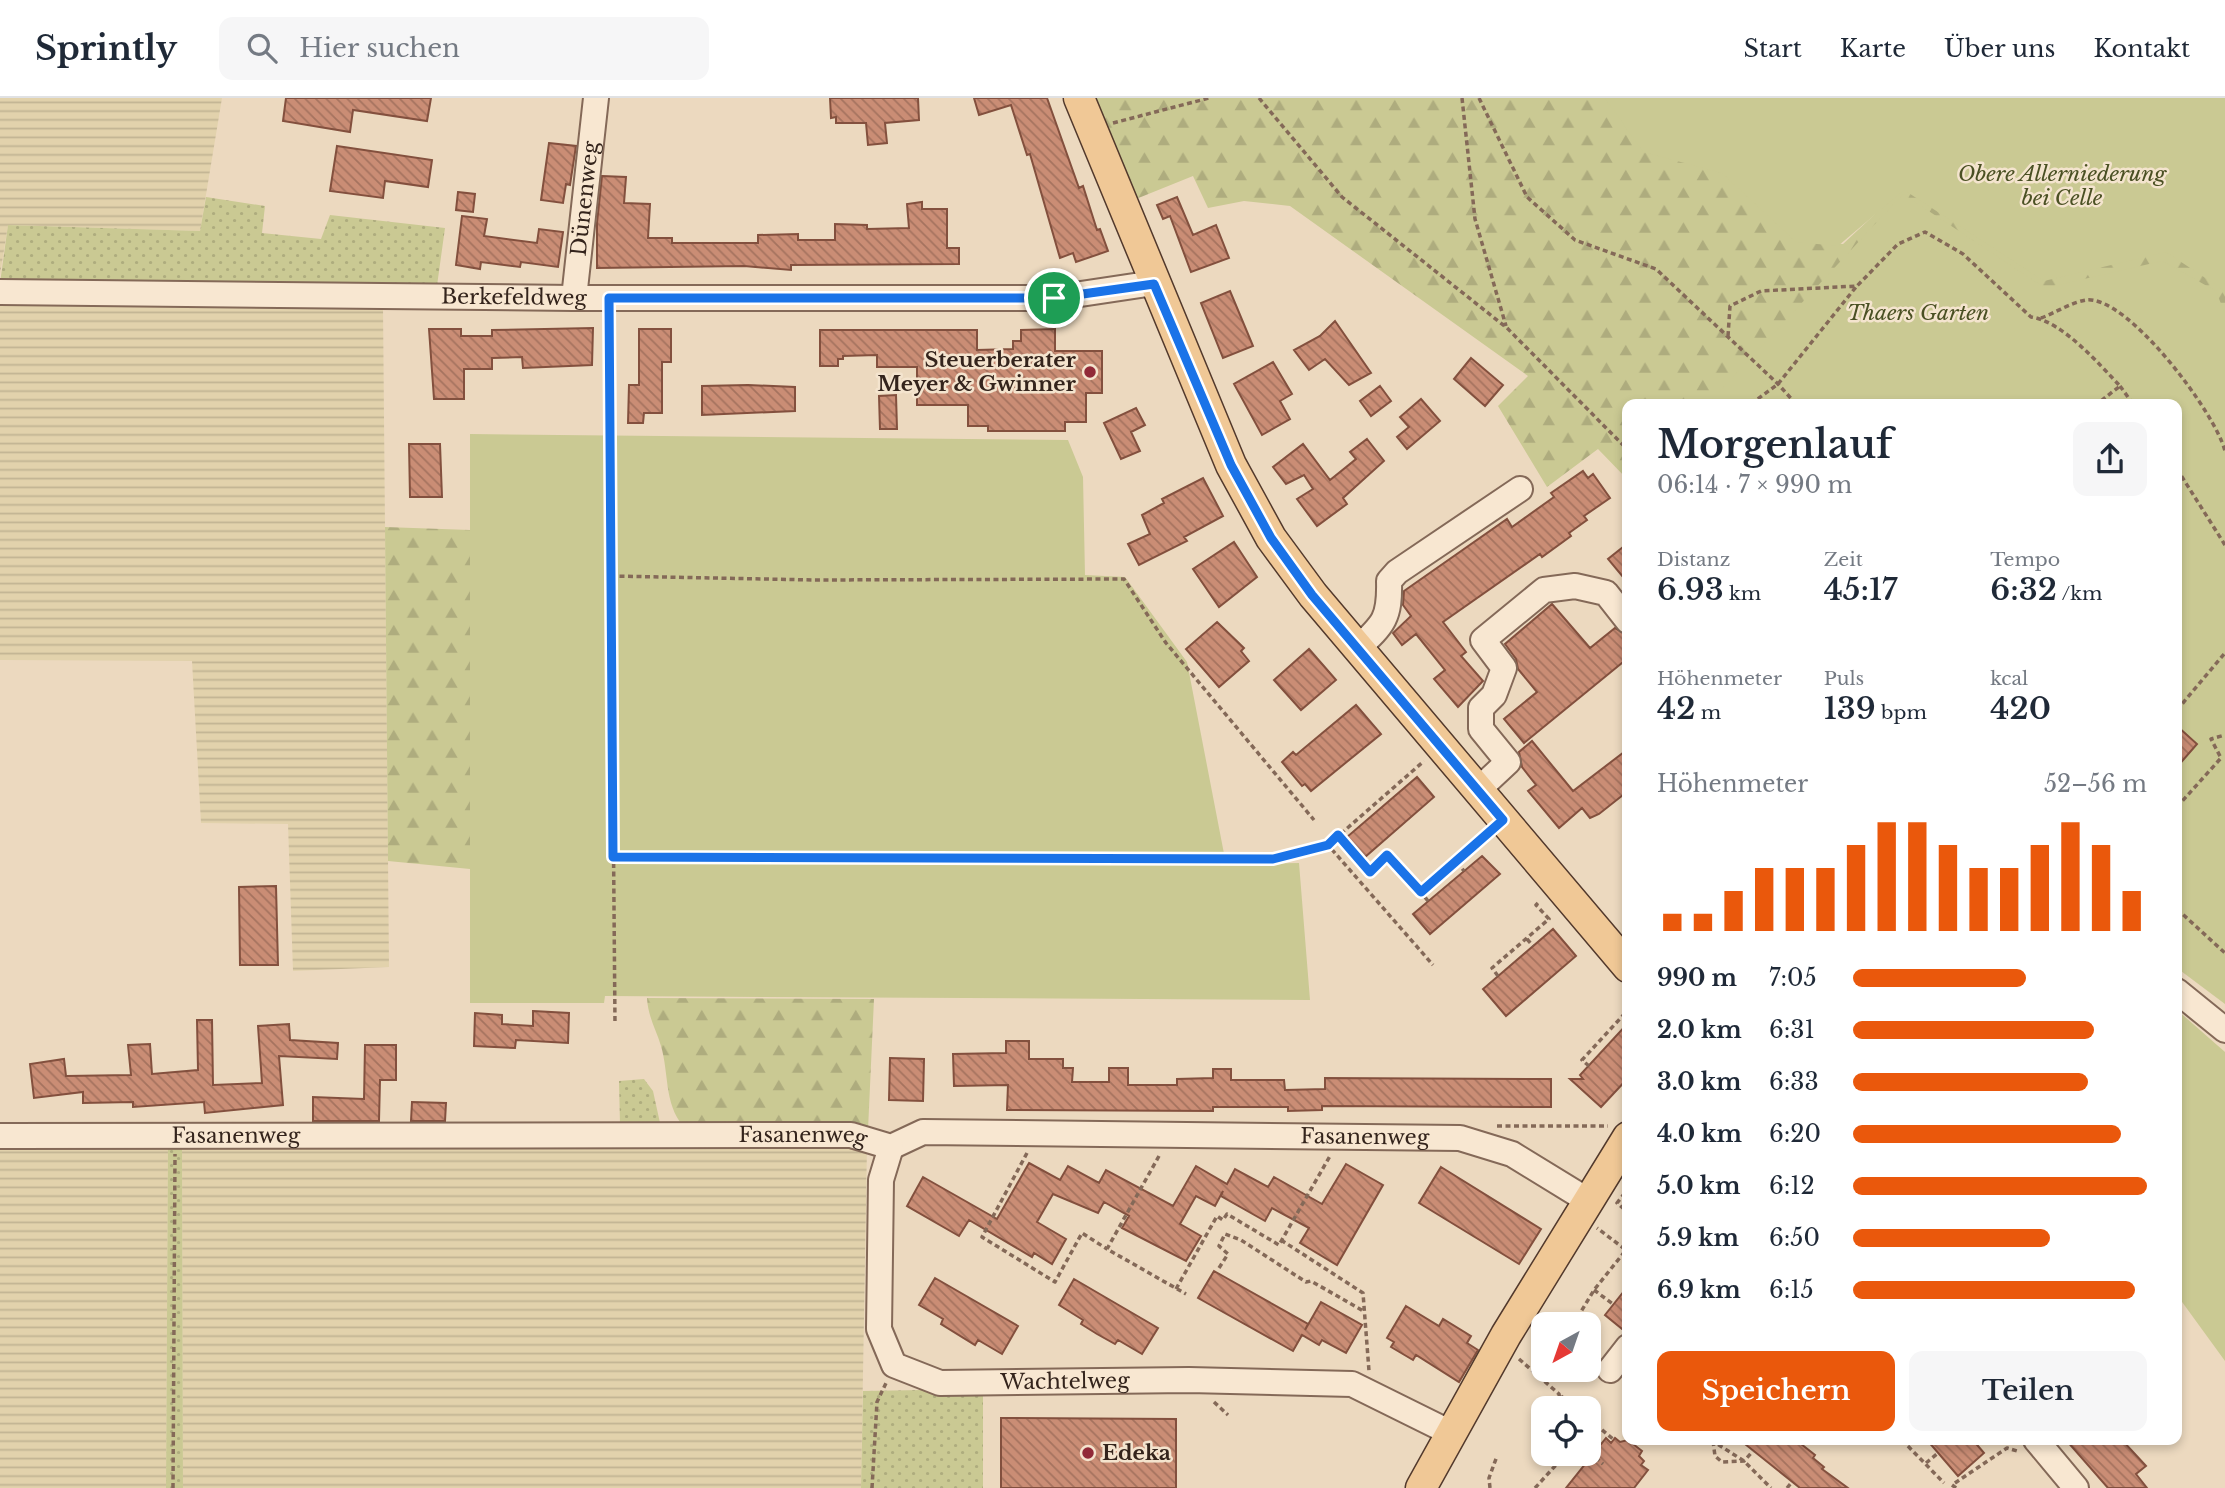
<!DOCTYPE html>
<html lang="de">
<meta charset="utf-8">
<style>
body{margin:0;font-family:"Libre Baskerville",serif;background:#f6f6f7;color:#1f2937;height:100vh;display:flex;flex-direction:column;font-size:26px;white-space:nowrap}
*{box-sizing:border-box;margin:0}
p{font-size:23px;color:#747a83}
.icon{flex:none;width:38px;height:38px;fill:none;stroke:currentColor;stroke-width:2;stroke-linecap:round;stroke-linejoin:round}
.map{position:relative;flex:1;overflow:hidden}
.drawer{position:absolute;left:1622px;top:301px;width:560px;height:1046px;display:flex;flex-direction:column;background:#fff;border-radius:14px;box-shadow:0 4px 10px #0003}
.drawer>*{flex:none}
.needle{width:46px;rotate:220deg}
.tools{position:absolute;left:1531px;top:1214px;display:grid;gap:14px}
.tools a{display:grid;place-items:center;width:70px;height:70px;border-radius:14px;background:#fff;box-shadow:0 4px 10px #0003;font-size:35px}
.pin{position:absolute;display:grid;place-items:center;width:60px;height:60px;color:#fff;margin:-30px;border:4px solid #fff;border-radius:50%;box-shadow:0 2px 7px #0007}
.round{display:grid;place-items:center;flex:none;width:74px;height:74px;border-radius:14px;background:#f6f6f7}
.head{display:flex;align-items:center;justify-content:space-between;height:119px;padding:0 35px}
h1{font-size:38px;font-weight:600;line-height:52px}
.stats{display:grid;grid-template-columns:repeat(3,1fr);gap:10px;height:119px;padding:7px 35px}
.stats div{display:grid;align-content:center}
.stats b{font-size:30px;font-weight:600}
.stats small{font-size:19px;font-weight:400}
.stats p{font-size:19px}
.chart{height:196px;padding:14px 35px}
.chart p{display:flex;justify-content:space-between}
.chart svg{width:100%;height:126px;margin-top:7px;stroke:#ea580c;stroke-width:6}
.button{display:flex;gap:14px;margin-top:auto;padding:14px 35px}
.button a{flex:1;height:80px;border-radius:14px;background:#ea580c;color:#fff;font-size:28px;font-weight:600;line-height:80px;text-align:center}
.button a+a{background:#f6f6f7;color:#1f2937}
ul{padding:0 35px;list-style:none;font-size:23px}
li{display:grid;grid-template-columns:112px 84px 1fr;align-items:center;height:52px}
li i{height:18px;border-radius:9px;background:#ea580c}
header{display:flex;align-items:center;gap:42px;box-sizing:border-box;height:98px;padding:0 35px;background:#fff;border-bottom:2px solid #e0e1e3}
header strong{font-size:33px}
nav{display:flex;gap:38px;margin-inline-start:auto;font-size:24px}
.search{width:490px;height:63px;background:#f6f6f7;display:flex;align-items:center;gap:18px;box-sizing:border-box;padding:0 24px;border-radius:14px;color:#747a83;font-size:26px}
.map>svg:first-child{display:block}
.farmland{fill:url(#farmland-rules)}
.grass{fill:url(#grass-dots)}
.forest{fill:url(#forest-firs)}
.green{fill:#cac993}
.building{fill:url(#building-back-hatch);stroke:#83503e;stroke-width:2}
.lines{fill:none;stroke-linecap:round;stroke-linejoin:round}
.minor-casing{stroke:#846958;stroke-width:28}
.major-casing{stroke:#52392c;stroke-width:33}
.path{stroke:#846958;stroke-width:3.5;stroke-dasharray:5 3.5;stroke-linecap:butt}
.minor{stroke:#f8e7d1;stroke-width:24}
.major{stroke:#f0c896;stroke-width:30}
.route-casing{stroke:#fff;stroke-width:14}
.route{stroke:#1a73e8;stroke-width:9}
.poi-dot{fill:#912a38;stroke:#f4e4ce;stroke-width:2.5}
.labels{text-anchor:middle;stroke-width:5;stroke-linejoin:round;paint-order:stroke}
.park-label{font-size:21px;font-style:italic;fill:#4a5023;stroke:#f4e4ce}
.street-label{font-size:21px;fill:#34241c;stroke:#f4e4ce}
.poi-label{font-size:21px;font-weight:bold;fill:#34241c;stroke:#f4e4ce;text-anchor:end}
</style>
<header>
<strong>Sprintly</strong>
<div class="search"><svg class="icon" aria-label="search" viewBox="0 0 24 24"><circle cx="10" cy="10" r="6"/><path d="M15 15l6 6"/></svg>Hier suchen</div>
<nav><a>Start</a><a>Karte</a><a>Über uns</a><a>Kontakt</a></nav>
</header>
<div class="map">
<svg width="2225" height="1390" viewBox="0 0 2225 1390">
<defs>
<pattern id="farmland-rules" width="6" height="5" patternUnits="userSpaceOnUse" patternTransform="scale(1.75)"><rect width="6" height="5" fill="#e2d2ac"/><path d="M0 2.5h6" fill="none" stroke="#c2b493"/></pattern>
<pattern id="grass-dots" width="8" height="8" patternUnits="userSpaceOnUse" patternTransform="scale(1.75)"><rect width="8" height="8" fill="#cac993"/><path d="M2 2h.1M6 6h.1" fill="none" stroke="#aeac7e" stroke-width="1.8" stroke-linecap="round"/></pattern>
<pattern id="forest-firs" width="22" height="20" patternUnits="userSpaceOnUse" patternTransform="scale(1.75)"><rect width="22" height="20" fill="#cac993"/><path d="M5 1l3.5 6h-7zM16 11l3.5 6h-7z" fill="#aeac7e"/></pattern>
<pattern id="building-back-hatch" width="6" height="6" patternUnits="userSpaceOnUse" patternTransform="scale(1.75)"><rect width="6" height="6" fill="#ca8d75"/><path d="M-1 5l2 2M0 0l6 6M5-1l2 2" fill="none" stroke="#a5735f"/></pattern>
</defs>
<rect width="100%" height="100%" fill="#ecd9bf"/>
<!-- farmland -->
<path class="farmland" d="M0,0H222L200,133L8,127L0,177Z
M0,207L383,209L389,869L293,873L288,726L201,725L192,563L0,562Z
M0,1046L168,1047L166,1390H0Z
M182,1047L867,1048L861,1390H183Z"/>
<!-- grass -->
<path class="grass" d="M206,99L265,108L262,135L321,141L330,117L445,130L436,195L0,185L8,127L200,133Z
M644,981L653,993L660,1025L620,1027L619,983Z
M182,1047L183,1390H166L168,1048Z
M983,1291V1390H861L863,1293Z"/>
<!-- forest -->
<path class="forest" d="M1094,0H1609L1725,75L1798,143L1843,146L1904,89L2174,145L2225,176V676L2177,306H1628L1627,381L1598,351L1547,389L1498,308L1528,278L1290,108L1244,103L1208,110L1193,78L1136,101Z
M385,429L470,432V771L388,763Z
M647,900L874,901L868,1032L683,1028C664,1005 669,975 661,948C656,931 648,919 647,900Z"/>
<!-- green -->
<path class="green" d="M1605,0H2225V193L2166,154L2044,183L1904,92L1838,148L1796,144L1722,75L1643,54Z
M1903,96L2045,190L2162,163L2216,193L2225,216V906L2177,870V306H1708Z
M470,336L1068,342L1083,379L1085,477L1125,479L1187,564L1226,766L1299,765L1310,902L605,898L604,905H470Z
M2177,912L2225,954V1263L2177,1197Z"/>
<!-- building -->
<path class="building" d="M286,0H431L427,23L353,12L350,34L283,23Z
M830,0H918L919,22L885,25L887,45L868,47L866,25H836V19L831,20Z
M974,0H1047L1079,90L1083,88L1097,132L1100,131L1108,153L1076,164L1073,155L1060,160L1030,56L1027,57L1011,7L979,17Z
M549,45L576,48L570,87L566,86L563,105L541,102Z
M337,48L432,62L428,89L385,83L383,100L330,93Z
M602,78L626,79L624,105L650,106L648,140H672V145H758V137L798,136V142H835V126L867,127V131L909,130L907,106L922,104V111H947V150H959V166L791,167V172L744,168L597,170V125Z
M458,94L475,96L473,114L456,112Z
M1177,99L1193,137L1216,127L1229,160L1191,174L1170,118L1163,121L1157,107Z
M462,118L487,121L484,138L537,145L539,131L563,134L558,169L521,164L520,169L481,164L480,171L456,167Z
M1230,193L1253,248L1223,260L1201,205Z
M1335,223L1371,275L1349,287L1325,261L1309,272L1294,252L1320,238Z
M593,230L592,267L523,270L522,259L492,260V271H464V301H434L429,231H461V238H492V232Z
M639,231H671V264H662V315H644L643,325H628L629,287H639Z
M1055,231V253H1102V295H1086V324H1065V333H988V328H968V307H917V269H877V257L843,258V261H838V268H820V232H977V252L1013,251V243H1021V232Z
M1471,260L1503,287L1485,308L1454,281Z
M1273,264L1292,296L1280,303L1290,321L1262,337L1234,286Z
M748,287L795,289V313L702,317V288Z
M1380,288L1391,303L1371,318L1360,303Z
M896,297L897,331H880L879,298Z
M1421,301L1440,323L1407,351L1397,339L1409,329L1400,319Z
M1136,310L1145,327L1131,334L1140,353L1121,361L1104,325Z
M1367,341L1384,363L1343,400L1347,406L1317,428L1297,401L1313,391L1304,377L1286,386L1273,369L1303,346L1330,382L1356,361L1350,354Z
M409,346H440L442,399H410Z
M1583,373L1588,380L1593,376L1610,400L1584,418L1587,422L1569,435L1571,438L1542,459L1540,456L1443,524L1466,554L1461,558L1483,583L1458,609L1434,581L1445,572L1416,536L1402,547L1393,535L1411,518L1403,507L1404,493L1507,421L1512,429L1554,399L1551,395Z
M1203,380L1223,418L1184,439L1187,443L1139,467L1128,446L1150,436L1142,417L1164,405L1162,401Z
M1234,444L1257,479L1219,509L1193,471Z
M1628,445V485L1608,461Z
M1552,506L1590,550L1615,530L1628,537V560L1524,645L1504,621L1537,594L1518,571L1516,561L1505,546Z
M1217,524L1244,550L1241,553L1249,563L1219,589L1186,551Z
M1309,551L1336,582L1301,612L1274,582Z
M1356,607L1381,636L1311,693L1305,686L1302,688L1282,664L1293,654L1296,657Z
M2177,628L2197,646L2177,669Z
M1532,643L1573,693L1628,651V693L1599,716L1590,720L1582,710L1559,730L1528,693L1536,687L1522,669L1519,654Z
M1417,679L1434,699L1365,759L1347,739Z
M1482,758L1500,776L1430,836L1413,816Z
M276,788L278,867H240L239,789Z
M1553,831L1576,858L1506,918L1483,891Z
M533,913L569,915L568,945L516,942L515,950L474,948L475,915L502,917V926L533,928Z
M197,922H212L213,987L262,985L258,928L289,926L290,942L338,945L337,961L279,958L283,1007L205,1015L204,1004L133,1009V1004L83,1005V994L34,1000L30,966L64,961L66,978L131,977L128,947L150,946L152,976L198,972Z
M1628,925V980L1601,1009L1570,981H1583L1580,977Z
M1006,943H1029V961H1063V970H1073L1072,984H1109V970H1128V987H1177V981L1213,980V971H1231V982H1284L1285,992L1325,991V980L1551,981V1009L1322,1008V1012L1288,1013V1009H1213V1013L1007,1012L1008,987L954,988L953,956L1006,955Z
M365,947H396V982H380L379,1023H313V999L364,1001Z
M890,960L924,961L923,1003L889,1002Z
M412,1004L446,1005L445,1023H411Z
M1029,1065L1060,1082L1068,1068L1099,1085L1106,1072L1173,1108L1196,1068L1227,1086L1235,1071L1268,1089L1274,1079L1322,1106L1346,1066L1383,1087L1337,1167L1300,1145L1309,1130L1272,1110L1265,1123L1221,1098L1223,1093L1215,1108L1196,1098L1180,1126L1201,1138L1186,1163L1122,1130L1129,1118L1104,1104L1098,1115L1053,1096L1037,1124L1066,1141L1052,1166L1034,1155L1032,1159L969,1122L959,1138L907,1108L923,1079L997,1121Z
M1441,1069L1541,1131L1519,1166L1419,1105Z
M1214,1173L1308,1226L1305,1232L1321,1204L1362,1227L1346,1255L1322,1242L1319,1247L1302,1237L1293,1253L1198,1200Z
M935,1180L1018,1228L1002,1256L978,1242L975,1247L941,1226L943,1221L919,1207Z
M1074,1181L1158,1230L1142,1256L1118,1242L1115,1246L1097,1236L1081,1226L1083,1222L1059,1207Z
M1628,1188V1235H1627L1605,1217Z
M1406,1208L1439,1228L1443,1221L1471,1238L1467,1245L1478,1252L1459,1284L1416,1257L1413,1262L1391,1249L1394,1244L1387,1240Z
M1001,1320L1176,1321V1390H1001Z
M1606,1340L1611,1345L1615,1340L1620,1344L1628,1342L1642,1353L1639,1358L1644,1363L1641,1367L1648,1372L1634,1390H1566Z
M1740,1342H1796L1815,1357L1813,1360L1824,1369L1822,1371L1848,1390H1800Z
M1927,1342H1973L1984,1355L1958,1378Z
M2066,1342H2122L2146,1368L2136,1376L2147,1390H2108Z"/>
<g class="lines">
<!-- minor casing -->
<g class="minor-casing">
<g id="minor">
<path id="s1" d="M0,194L574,200H1054L1154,185"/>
<path id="s2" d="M574,200L596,0"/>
<path d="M1358,550C1384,526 1390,520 1389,483L1397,474L1520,391"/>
<path d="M1478,692L1508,664L1481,631V610L1494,597L1504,570L1483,542L1544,492L1575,488L1606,495L1628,523"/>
<path d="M2177,893L2225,932"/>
<path id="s3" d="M0,1038L851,1037L891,1049L923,1034L1460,1040L1512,1056L1587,1102"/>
<path id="s4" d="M891,1049L881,1082L879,1231L894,1267L940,1285L1189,1282L1352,1286L1451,1335"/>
<path d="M1610,1272L1628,1249"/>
<path d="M2036,1342L2076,1390"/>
</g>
</g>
<!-- major casing -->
<g class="major-casing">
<path id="major" d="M1079,0L1231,367L1271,440L1313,497L1628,869
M1421,1390L1506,1237L1628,1039"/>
</g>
<!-- path -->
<path class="path" d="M1259,0L1342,99L1507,230L1628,352
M1462,0L1475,121L1506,228
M1479,0L1527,99L1575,142L1656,171L1778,286L1796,306
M1113,25L1209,0
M2041,220C2055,215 2072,204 2086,202C2128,197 2216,316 2225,353
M609,221L615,926
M1728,238L1730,208L1761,193L1857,188L1898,146L1925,134L1963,156L2031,219C2062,223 2099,266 2120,288L2097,306
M1778,286L1856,189
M2120,288L2133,306
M1751,306L1778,286
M2177,371L2225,447
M611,478L814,482L1124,481L1166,545L1314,722
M2177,612L2225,555
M2177,709L2221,660L2211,641L2225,637
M1338,737L1370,774L1387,757L1421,794
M1328,747L1424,663
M613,759L1273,761L1328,747L1433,867
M1457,764L1464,773
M1626,786L1628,787
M1428,803L1421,794L1487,736
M2177,811L2225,855
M1527,841L1533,848
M1498,878L1492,870L1549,821L1536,807L1540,803
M1589,968L1582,962L1628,912
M1497,1028H1608
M1027,1055L982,1139L1055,1184L1082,1135L1107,1151
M1159,1058L1107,1151L1186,1196
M1624,1111L1617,1105L1628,1091
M1281,1142L1363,1195L1369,1273
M1626,1146L1628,1147
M1219,1170L1228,1156L1219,1148L1225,1136L1241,1142L1306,1184L1311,1183L1365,1214
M1176,1191L1217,1118L1223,1122L1227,1116L1279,1147L1330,1058
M1594,1192L1613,1206
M1573,1227L1594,1192L1626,1152L1597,1130
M1519,1261L1559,1296L1561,1311
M1561,1298L1577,1311
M1214,1304L1228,1317
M1535,1311L1544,1318
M1589,1321L1613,1341
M1711,1342L1744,1363L1771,1390
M1902,1342L1944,1385
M1713,1343L1715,1358L1722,1364L1744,1363L1753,1353
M1589,1354L1603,1366
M1926,1365L1938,1355
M173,1390L175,1056
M872,1390L877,1304L886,1285
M1490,1390L1489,1380L1497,1358
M1535,1390L1566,1356
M1787,1390L1792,1384
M1956,1390L1952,1387L2007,1350L2017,1353"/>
<!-- minor -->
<use href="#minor" class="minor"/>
<!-- major -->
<use href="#major" class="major"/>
</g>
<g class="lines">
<!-- route casing -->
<g class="route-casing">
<path id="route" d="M1154,186L1231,367L1271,440L1312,497L1503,722L1421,794L1387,757L1370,774L1338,737L1328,747L1273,761L613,759L609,200H1054Z"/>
</g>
<!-- route -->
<use href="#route" class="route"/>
</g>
<!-- markers -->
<g class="poi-dot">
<circle cx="1090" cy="274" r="7"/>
<circle cx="1088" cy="1355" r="7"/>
</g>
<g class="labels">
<!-- park labels -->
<g class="park-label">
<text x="2062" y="83">Obere Allerniederung<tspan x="2062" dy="24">bei Celle</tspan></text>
<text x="1918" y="222">Thaers Garten</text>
</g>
<!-- street labels -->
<g class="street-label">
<text dy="7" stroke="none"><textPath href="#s2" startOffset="100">Dünenweg</textPath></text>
<text dy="7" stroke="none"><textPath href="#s1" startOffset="514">Berkefeldweg</textPath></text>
<text dy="7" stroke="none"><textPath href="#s3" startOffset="1370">Fasanenweg</textPath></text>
<text dy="7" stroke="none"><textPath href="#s3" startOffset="236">Fasanenweg</textPath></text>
<text dy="7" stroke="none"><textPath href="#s3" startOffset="803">Fasanenweg</textPath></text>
<text dy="7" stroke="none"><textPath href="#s4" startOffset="397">Wachtelweg</textPath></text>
</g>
<!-- poi labels -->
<g class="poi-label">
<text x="1076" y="269">Steuerberater<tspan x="1076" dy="24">Meyer &amp; Gwinner</tspan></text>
<text x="1102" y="1362" text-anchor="start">Edeka</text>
</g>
</g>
</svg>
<div class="tools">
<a><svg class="needle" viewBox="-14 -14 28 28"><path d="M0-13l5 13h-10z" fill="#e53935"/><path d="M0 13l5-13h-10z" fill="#747a83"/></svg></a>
<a><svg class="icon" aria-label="locate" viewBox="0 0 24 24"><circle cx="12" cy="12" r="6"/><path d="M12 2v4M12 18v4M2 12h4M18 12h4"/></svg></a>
</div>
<div class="pin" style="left:1054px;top:200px;background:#1e9e55"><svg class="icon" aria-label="arrive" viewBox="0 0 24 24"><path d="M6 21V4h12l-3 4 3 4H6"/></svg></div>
<section class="drawer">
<div class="head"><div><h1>Morgenlauf</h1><p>06:14 · 7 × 990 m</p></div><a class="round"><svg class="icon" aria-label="share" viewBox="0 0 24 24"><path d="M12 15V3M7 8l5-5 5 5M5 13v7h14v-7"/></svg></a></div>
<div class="stats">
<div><p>Distanz</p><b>6.93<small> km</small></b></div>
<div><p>Zeit</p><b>45:17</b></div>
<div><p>Tempo</p><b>6:32<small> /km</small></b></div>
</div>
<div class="stats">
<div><p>Höhenmeter</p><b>42<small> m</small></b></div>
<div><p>Puls</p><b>139<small> bpm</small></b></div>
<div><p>kcal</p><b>420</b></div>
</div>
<div class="chart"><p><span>Höhenmeter</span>52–56 m</p>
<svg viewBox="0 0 160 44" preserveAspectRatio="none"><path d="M5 44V38M15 44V38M25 44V30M35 44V22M45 44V22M55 44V22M65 44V14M75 44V6M85 44V6M95 44V14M105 44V22M115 44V22M125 44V14M135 44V6M145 44V14M155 44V30"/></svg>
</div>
<ul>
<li><b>990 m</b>7:05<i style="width:59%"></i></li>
<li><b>2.0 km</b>6:31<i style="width:82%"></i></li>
<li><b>3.0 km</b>6:33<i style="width:80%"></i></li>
<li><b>4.0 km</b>6:20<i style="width:91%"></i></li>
<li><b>5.0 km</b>6:12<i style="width:100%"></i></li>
<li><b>5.9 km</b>6:50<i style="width:67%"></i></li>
<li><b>6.9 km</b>6:15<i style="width:96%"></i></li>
</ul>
<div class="button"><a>Speichern</a><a>Teilen</a></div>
</section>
</div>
